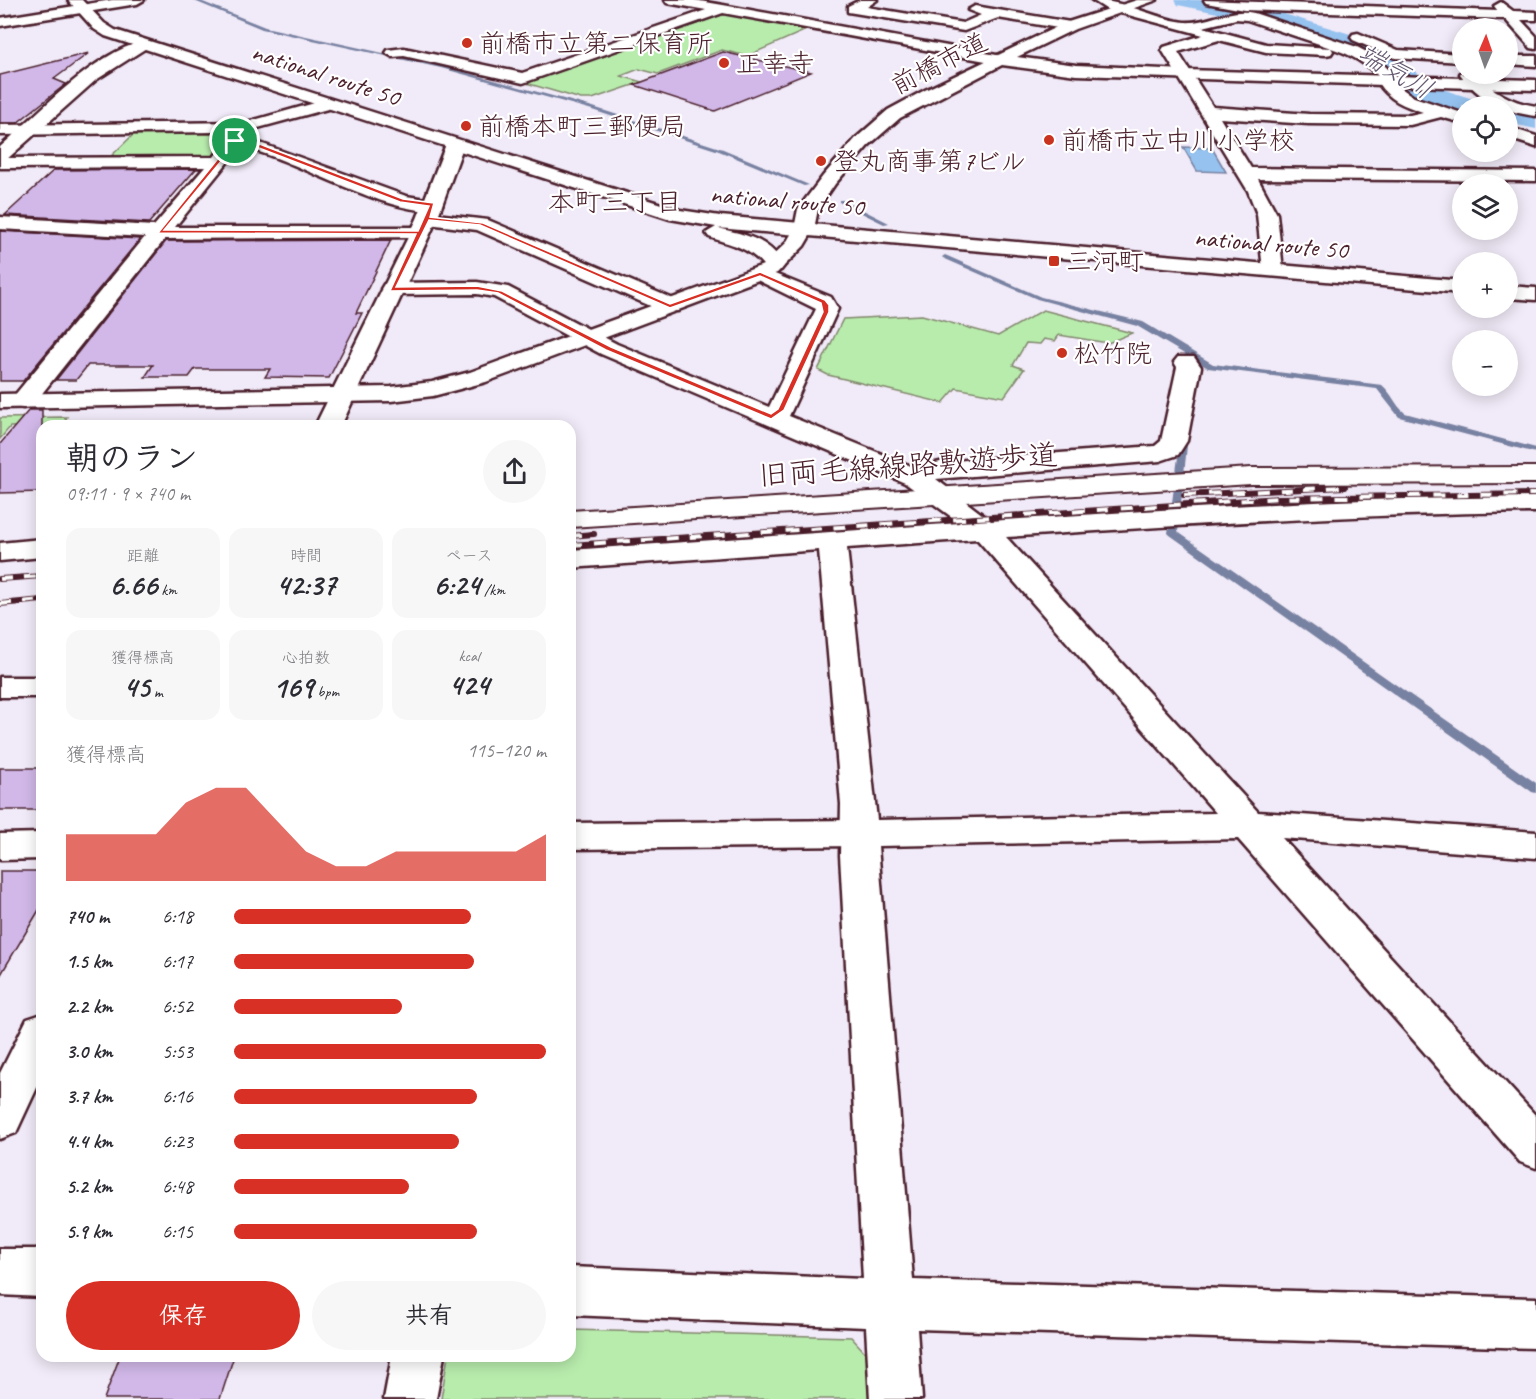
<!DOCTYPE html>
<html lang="ja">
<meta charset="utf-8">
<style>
body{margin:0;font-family:Caveat,"Klee One",sans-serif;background:#f7f7f7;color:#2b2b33;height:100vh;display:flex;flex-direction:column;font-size:22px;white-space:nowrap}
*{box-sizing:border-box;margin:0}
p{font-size:20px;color:#7c7c81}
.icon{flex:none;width:33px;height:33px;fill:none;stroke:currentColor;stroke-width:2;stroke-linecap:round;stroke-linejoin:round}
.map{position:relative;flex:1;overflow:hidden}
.panel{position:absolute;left:36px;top:420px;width:540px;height:942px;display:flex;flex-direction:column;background:#fff;border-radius:18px;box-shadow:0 3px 15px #0003}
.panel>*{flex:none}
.needle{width:39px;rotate:2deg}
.fabs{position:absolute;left:1452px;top:18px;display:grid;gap:12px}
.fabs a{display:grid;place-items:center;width:66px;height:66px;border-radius:50%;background:#fff;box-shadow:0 3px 15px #0003;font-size:30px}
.pin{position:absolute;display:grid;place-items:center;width:51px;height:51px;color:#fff;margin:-26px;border:3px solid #fff;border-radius:50%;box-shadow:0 2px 6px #0007}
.round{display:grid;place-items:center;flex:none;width:63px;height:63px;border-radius:32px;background:#f7f7f7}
.overview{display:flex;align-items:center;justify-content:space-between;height:102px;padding:0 30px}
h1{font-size:33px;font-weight:700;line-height:45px}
.metrics{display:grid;grid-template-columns:repeat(3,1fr);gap:9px;height:102px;padding:6px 30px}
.metrics div{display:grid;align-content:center;border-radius:15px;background:#f7f7f7;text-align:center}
.metrics b{font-size:30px;font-weight:700}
.metrics small{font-size:16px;font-weight:400}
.metrics p{font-size:16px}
.chart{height:168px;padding:12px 30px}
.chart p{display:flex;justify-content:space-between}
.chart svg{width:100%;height:108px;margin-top:6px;fill:#d93025;opacity:.7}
.primary-button{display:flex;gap:12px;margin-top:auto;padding:12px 30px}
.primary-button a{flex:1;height:69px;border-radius:36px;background:#d93025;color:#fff;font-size:24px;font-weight:700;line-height:69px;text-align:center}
.primary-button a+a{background:#f7f7f7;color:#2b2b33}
ul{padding:0 30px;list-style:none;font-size:20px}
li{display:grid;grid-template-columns:96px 72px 1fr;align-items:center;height:45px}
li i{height:15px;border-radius:8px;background:#d93025}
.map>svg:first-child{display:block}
.green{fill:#b8ecad;stroke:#81866c;stroke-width:1.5}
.water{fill:#95c2ef;stroke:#7781a1;stroke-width:1.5}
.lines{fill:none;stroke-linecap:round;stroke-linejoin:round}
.stream{fill:#7781a1;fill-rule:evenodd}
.river{fill:#95c2ef;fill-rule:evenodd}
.building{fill:#d1b8e8;stroke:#4a1f2b;stroke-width:1.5}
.pedestrian-casing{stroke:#4a1f2b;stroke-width:4}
.minor-casing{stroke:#4a1f2b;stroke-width:5}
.tertiary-casing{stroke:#4a1f2b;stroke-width:5}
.primary-casing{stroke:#4a1f2b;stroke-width:5}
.trunk-casing{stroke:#4a1f2b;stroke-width:5}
.pedestrian{fill:#fff;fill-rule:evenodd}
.minor{fill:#fff;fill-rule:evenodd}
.tertiary{fill:#fff;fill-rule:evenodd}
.primary{fill:#fff;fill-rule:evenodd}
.trunk{fill:#fff;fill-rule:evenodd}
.rail-casing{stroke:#4a1f2b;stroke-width:6}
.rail{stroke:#fff;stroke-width:4;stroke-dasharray:12;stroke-linecap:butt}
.route{fill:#d93025;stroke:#fff;stroke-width:1.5;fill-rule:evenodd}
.poi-dot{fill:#c8321e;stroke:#fff;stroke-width:2}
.labels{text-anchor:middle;stroke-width:4.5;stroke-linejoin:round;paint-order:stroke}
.far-poi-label{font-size:26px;fill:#4a1f2b;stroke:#fff;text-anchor:start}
.far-street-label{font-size:26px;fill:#4a1f2b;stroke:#fff}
.far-water-label{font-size:27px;font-style:italic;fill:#645870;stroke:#fff}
.far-neighbourhood-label{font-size:27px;fill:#4a1f2b;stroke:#fff}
.street-label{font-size:30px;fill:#4a1f2b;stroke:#fff}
</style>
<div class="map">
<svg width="1536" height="1399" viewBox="0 0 1536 1399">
<rect width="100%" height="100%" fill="#f1eaf8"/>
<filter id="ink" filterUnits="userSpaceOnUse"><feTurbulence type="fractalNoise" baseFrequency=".0167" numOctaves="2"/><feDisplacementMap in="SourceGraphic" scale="12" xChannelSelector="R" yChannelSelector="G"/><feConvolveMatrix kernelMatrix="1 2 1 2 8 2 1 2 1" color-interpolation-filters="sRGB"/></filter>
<g filter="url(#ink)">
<!-- green -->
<path class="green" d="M728,13L811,28L747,56L722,50L658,74L639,69L621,76L642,82L592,99H581L526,83Z
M212,132L231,140L216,157L107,160L135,133Z
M1043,310L1132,333L1108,343L1059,335L1055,341L1044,339L1040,344L1026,343L1013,365L1024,369L1004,397L956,388L943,403L828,375L818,370L843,319L922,315L998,336Z
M67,417L62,426L10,427L0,439V418Z
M570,1330L851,1337L873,1361L876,1399H441L448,1356H570Z"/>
<!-- water -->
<path class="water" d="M1183,147L1212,148L1226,172L1197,171Z"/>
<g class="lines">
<!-- stream -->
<path class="stream" d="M192,0H198L265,27L442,66L593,107L723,149L809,185L804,186L719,151L589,109L441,68L262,29Z
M839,200H843L889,223L884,224L839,202Z
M945,255L1041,297L1143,322L1213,364L1382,385C1392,393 1395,405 1405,413L1536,448V453L1399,417L1377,389L1208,368L1137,326L1037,299L943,258L942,257Z
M1181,434H1184L1188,436L1178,532L1536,783V793L1532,792L1170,535L1168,533Z"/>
<!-- river -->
<path class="river" d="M1175,0H1228L1247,3L1357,36L1393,51L1430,85L1476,100L1480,106H1462V114L1410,97L1373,63L1337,48L1242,18L1178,5Z
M1508,105L1536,111V129L1508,123V106H1501Z"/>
</g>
<!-- building -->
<path class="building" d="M723,52L811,72L715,111L634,85Z
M89,53L54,79L66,84L17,123H0V75Z
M196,169L149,223L5,215L54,170Z
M0,231L140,239L23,381H0Z
M391,240L356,313H362L329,378L265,377L270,369H195L189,377H145L153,365H88L76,380H56L166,241Z
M29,410H42V492L0,493V444Z
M0,768H42V810H0Z
M0,871H42V905L0,976Z
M120,1356H234L220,1399H104Z"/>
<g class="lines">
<!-- pedestrian casing -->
<g class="pedestrian-casing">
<path id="pedestrian" d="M1536,467V483L1251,484L570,527V511L1251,468Z"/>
</g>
<!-- minor casing -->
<g class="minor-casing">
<path id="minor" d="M112,0H144L137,4L0,26V18Z
M665,0H694L723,5L1002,56L1009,60L1002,64L723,13L523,83L404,56L393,57L386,53L388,50L404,48L522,73L706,10L667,3Z
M860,0H877L867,7L963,23L981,15L968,10L975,6L1070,22L1077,26L1070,30L998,18L964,31L848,12V6Z
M1092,0C1124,0 1153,18 1184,22C1208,24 1229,7 1254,13L1357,47L1376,57L1396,77L1398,80L1395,84L1414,97L1462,113V123L1441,117L1410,125L1309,124L1220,118L1251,168L1536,171V181L1258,179L1277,214L1283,270L1280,274H1266L1263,270L1257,214L1248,191L1162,50L1164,47L1203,35L1106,9ZM1236,19L1247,20L1331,48L1266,44L1203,27ZM1219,40L1266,52L1326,55L1331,54L1333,51L1331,48C1352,55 1366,63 1381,79L1378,83C1389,100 1404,106 1423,112L1410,115L1309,114L1213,107L1178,52Z
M1204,0L1498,11L1494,6L1501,2L1513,11L1536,12V20H1521L1536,36V49L1531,48L1505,19L1244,10L1206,3Z
M1358,33L1398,50L1462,54V62L1395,58L1353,40L1351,37L1353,34Z
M1508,56H1536V66L1508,64Z
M1462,71V74H1476C1492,91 1513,103 1536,106V116C1507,113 1479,100 1460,74Z
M329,99L337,104L335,107L243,132L246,138L406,196L439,201L442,205L439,209C394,220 291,156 240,147L175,227H420L427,229L430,233L427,237L165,239L32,406L23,408L14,406L11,401L14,396L145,237L0,229V217L154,226L205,167L0,168V158L214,157L228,138L214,132L0,135V125L247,122Z
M1508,127L1536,136V147L1508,138Z
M427,213L488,220L678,301L681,306L678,311H662L477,230L420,223L417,219Z
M760,268L831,297L838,309L789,416L916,468L940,462L1155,446L1161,441L1177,367L1174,362L1178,357H1194L1201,367L1187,441L1178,455L1160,461L936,479L991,521C1173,509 1354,497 1536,496V512C1359,514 1183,525 1006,537L1258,812L1536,832V858L1282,838L1536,1116V1168L1520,1162L1238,839L878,846L913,1280L1536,1298V1348L917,1329L922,1399H870L866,1327L570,1315V1267L863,1279L840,855L841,804L819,550L570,568V550L960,523L905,483L601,354L494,297L477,294L392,295L384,294L381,289L384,284L392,283L477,282L508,287L617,344L769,407L816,309L753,278L749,274L753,270ZM977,539L1216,813L877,820L847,548Z
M0,677H42V697H0Z
M0,1249H42V1297L0,1295Z
M392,1356H444L436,1399H384Z"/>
</g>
<!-- tertiary casing -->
<g class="tertiary-casing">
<path id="tertiary" d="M1137,0H1157L1075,29L1017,57L1076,65L1185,70L1536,80V90L1076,75L1002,65L900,118L868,146L835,184L818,209L814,229L804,246L777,273L486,382L433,396L391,401L0,408V394L391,387L432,382L470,372L763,265L786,243L794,229L798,209L823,176L856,138L888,110L925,90L1065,23Z
M144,41L151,45L96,80L6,160L0,161V147C40,112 92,54 144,41Z
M42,539V557L0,561V543Z
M859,820L872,824L877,833L872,842L859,846L570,849V823Z
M42,833V859L0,860V834Z"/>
</g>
<!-- primary casing -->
<g class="primary-casing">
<path id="primary" d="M455,139L464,144L437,219L341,426H315L417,219L446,144Z
M42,1014V1077L16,1133L0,1139V1073L27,1019Z"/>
</g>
<!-- trunk casing -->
<g class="trunk-casing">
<path id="trunk" d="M68,0H82L104,23L115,30L680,210L720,216L1462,281V293L718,228C744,234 772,240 784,266L781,270H767C750,247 735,246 709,237L706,233L716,227L670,219L105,36L94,29Z
M1508,286L1536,288V300L1508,298Z"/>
</g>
<!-- pedestrian -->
<use href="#pedestrian" class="pedestrian"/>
<!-- minor -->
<use href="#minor" class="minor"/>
<!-- tertiary -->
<use href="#tertiary" class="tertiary"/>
<!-- primary -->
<use href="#primary" class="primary"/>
<!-- trunk -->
<use href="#trunk" class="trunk"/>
<!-- rail casing -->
<g class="rail-casing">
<path id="rail" d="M1184,495L1345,487
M570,536L594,534
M570,545L1279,498L1536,494
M0,579L42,576
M0,604L42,600"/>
</g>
<!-- rail -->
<use href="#rail" class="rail"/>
</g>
</g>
<!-- route -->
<path class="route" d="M233,140L254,142L403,199L434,203L430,217L483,223L670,304L760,272L825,300L829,305V312L784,410L771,419L606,350L498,293L477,290L390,291L416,234L158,233ZM236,143L251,145L400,202L429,206L418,231L164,230ZM429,220L480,225L670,308L760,276L821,303L823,312L778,409L771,414L611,347L502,291L477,286L396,287Z"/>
<!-- markers -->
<g class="poi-dot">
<circle cx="467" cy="43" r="6"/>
<circle cx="724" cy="63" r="6"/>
<circle cx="466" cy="126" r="6"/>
<circle cx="1049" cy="140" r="6"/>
<circle cx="821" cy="161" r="6"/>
<rect x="1048" y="255" width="12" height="12" rx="3"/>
<circle cx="1062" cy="353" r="6"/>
</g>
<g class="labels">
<!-- far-poi labels -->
<g class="far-poi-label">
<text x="479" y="52">前橋市立第二保育所</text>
<text x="736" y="72">正幸寺</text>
<text x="478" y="135">前橋本町三郵便局</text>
<text x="1061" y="149">前橋市立中川小学校</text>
<text x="833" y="170">登丸商事第7ビル</text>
<text x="1066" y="270">三河町</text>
<text x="1074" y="362">松竹院</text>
</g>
<!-- far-street labels -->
<g class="far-street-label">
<text transform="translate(939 63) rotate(-27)" y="9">前橋市道</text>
<text transform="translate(326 74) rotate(18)" y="9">national route 50</text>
<text transform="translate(787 200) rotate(5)" y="9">national route 50</text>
<text transform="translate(1271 243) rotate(5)" y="9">national route 50</text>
</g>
<!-- far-water labels -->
<g class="far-water-label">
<text transform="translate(1396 71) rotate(31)" y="9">端気川</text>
</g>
<!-- far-neighbourhood labels -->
<g class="far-neighbourhood-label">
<text x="615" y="211">本町三丁目</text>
</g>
<!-- street labels -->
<g class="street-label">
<text transform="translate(908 465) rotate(-4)" y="10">旧両毛線線路敷遊歩道</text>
</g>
</g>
</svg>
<div class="fabs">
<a><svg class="needle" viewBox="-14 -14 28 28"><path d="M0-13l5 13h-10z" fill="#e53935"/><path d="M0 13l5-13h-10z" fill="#7c7c81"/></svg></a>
<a><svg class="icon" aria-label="locate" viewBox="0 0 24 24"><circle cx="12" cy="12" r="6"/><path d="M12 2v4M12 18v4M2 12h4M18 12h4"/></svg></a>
<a><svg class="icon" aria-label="layers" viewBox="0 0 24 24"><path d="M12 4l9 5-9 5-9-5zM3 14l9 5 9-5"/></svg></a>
<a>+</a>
<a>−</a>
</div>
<div class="pin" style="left:235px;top:141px;background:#1e9e55"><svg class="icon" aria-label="arrive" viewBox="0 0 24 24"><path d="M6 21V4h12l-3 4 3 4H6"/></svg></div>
<section class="panel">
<div class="overview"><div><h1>朝のラン</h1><p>09:11 · 9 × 740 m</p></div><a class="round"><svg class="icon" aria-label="share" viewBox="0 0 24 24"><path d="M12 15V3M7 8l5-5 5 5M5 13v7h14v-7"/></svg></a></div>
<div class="metrics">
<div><p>距離</p><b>6.66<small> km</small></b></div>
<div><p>時間</p><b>42:37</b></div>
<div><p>ペース</p><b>6:24<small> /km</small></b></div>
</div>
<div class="metrics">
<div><p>獲得標高</p><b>45<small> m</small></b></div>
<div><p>心拍数</p><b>169<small> bpm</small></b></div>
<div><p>kcal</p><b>424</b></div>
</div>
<div class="chart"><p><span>獲得標高</span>115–120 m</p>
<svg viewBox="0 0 160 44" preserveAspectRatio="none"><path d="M0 44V25L10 25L20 25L30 25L40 12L50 6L60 6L70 19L80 32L90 38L100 38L110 32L120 32L130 32L140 32L150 32L160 25V44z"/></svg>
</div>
<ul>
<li><b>740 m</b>6:18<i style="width:76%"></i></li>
<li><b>1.5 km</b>6:17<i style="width:77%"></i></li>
<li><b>2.2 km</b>6:52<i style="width:54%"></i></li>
<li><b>3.0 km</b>5:53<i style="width:100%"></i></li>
<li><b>3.7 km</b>6:16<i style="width:78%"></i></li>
<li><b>4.4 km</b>6:23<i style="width:72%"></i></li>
<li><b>5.2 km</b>6:48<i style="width:56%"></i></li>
<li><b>5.9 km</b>6:15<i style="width:78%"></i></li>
</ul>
<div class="primary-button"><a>保存</a><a>共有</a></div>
</section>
</div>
